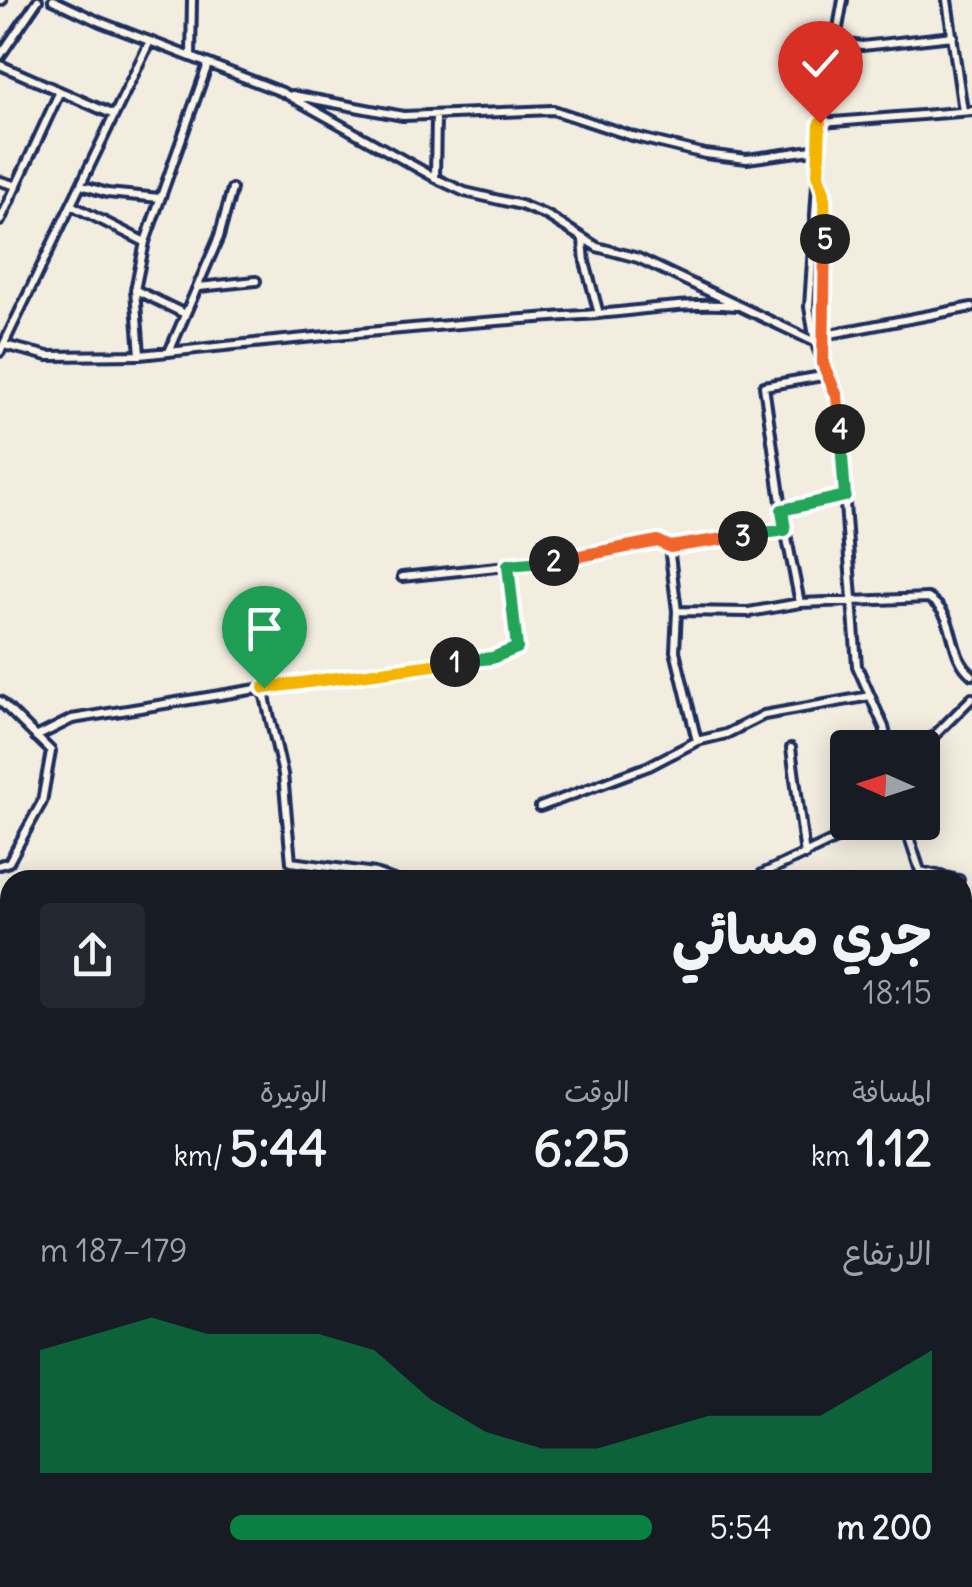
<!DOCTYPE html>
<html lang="ar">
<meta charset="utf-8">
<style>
body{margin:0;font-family:Delius,"Playpen Sans Arabic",sans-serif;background:#242831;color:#f1f3f6;direction:rtl;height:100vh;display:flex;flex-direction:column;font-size:38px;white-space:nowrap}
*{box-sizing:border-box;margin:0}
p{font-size:32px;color:#9ea1a6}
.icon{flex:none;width:55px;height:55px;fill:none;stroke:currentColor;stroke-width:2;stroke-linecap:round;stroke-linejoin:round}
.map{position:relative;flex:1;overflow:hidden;direction:ltr}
.drawer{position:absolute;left:0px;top:870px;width:972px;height:718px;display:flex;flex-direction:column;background:#171b24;border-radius:30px 30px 0 0;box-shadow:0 5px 25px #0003;direction:rtl}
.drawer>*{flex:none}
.needle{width:65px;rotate:273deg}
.fabs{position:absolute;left:830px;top:730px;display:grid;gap:20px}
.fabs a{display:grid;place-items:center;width:110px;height:110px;border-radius:10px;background:#171b24;box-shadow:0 5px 25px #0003;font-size:50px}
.pin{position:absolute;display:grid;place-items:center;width:85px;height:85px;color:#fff;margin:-102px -42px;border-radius:50% 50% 50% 0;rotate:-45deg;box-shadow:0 0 10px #0007}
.pin .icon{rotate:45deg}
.km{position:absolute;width:50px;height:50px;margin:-25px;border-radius:50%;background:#222;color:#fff;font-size:28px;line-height:50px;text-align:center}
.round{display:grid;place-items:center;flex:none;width:105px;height:105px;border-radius:10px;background:#242831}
.head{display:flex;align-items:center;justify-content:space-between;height:170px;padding:0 40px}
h1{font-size:55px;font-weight:700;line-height:75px}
.metrics{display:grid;grid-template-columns:repeat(3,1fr);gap:15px;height:170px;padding:10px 40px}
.metrics div{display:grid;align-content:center}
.metrics b{font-size:50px;font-weight:700}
.metrics small{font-size:28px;font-weight:400}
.metrics p{font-size:28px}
.chart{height:280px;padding:20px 40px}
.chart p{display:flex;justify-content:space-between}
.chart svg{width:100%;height:180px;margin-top:10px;fill:#0b8043;opacity:.7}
ul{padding:0 40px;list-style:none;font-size:32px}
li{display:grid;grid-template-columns:160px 120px 1fr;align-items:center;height:75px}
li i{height:25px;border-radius:12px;background:#0b8043}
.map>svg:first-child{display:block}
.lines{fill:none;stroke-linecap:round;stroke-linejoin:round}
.street-casing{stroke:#1b2f5e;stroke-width:14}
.primary-casing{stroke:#1b2f5e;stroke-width:18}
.street{stroke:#fcf5e5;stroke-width:6}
.primary{stroke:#fcf5e5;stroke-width:10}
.split-1-casing{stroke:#fff;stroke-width:20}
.split-2-casing{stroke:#fff;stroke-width:20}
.split-3-casing{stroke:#fff;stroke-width:20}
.split-4-casing{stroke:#fff;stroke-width:20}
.split-5-casing{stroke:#fff;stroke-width:20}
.split-6-casing{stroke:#fff;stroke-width:20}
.split-1{stroke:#f5b400;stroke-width:12}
.split-2{stroke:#22a559;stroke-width:12}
.split-3{stroke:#f0652b;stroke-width:12}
.split-4{stroke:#22a559;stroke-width:12}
.split-5{stroke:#f0652b;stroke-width:12}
.split-6{stroke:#f5b400;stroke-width:12}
</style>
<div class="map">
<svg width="972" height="1587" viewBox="0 0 972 1587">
<rect width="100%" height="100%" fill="#f3ede0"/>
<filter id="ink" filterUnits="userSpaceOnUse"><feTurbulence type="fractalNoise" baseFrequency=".01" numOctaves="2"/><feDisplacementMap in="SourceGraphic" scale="20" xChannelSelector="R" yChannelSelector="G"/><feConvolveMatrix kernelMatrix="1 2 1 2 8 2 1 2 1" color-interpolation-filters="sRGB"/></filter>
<g filter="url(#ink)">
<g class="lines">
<!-- street casing -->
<g class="street-casing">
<path id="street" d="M53,0L100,22L282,92L441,181L465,192L521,205L548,216L597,247L638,258L815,342
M843,0L821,123L809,307L815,342L837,396L857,666L884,727L889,748
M947,0L963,111
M0,1L2,0
M834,42L862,46L953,36
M0,56L38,0
M191,56L192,0
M0,65L114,115
M292,95L403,116L553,110L632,136L705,154L747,159L819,149
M821,123L972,111
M435,178L436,116
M0,181L17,186
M820,182L825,227V335
M81,185L107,193L160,198
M0,221L60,91
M583,240L585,262L599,314
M145,242L208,64
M199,287L256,281
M136,290L185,314
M4,345L48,356L140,355L135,290L145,242L71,205
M0,352L150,41
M169,352L219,237L232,189
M140,355C287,339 435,324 583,315C634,312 685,301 736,306
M824,359L825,335L972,307
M828,375L764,386L785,529L669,547L677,611L749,612L800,603L928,598C959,616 946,654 972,675
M783,510L845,496
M785,529L800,603
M402,577L545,562L657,541L669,547
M677,611L675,651L697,741
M263,688L492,658L517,648L508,565
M0,701L51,751L42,802L9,862L0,865
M36,737L72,719L263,688L283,774L291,862L375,873L394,880
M791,748L805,855
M922,748L972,698
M540,807L649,766L697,741L726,734L764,715L870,696
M904,822L923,880
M920,871L959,880
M757,880L762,874L872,822
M0,1000L10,1028
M0,1114L10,1112
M0,1413L10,1410
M0,1427L10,1424
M0,1503L10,1499
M149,1578L150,1587
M223,1578L224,1587
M311,1578L312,1587
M404,1578L405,1587
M564,1578L565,1587
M758,1578L769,1587
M850,1578L852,1587
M862,1578L865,1587
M235,1581L298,1578
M0,1586L27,1578"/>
</g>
<!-- primary casing -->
<g class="primary-casing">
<path id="primary" d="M962,978L968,986L962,1001
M962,1058L972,1086"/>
</g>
<!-- street -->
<use href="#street" class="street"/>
<!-- primary -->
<use href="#primary" class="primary"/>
</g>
</g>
<g class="lines" filter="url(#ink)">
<!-- split-1 casing -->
<g class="split-1-casing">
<path id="split-1" d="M264,688L455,662"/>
</g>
<!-- split-2 casing -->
<g class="split-2-casing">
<path id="split-2" d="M455,662L492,658L517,648L508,565L554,561"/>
</g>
<!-- split-3 casing -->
<g class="split-3-casing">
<path id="split-3" d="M554,561L658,541L670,547L743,536"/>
</g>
<!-- split-4 casing -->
<g class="split-4-casing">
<path id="split-4" d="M743,536L785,530L782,510L845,496L840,429"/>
</g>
<!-- split-5 casing -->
<g class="split-5-casing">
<path id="split-5" d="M825,239L823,364L837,396L840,429"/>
</g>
<!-- split-6 casing -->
<g class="split-6-casing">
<path id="split-6" d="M820,123L818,176L824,192L825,239"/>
</g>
<!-- split-1 -->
<use href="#split-1" class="split-1"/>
<!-- split-2 -->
<use href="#split-2" class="split-2"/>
<!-- split-3 -->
<use href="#split-3" class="split-3"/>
<!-- split-4 -->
<use href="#split-4" class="split-4"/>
<!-- split-5 -->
<use href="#split-5" class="split-5"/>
<!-- split-6 -->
<use href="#split-6" class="split-6"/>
</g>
</svg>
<div class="fabs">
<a><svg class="needle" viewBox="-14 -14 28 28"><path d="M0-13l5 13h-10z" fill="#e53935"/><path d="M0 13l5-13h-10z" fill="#9ea1a6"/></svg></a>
</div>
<div class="pin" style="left:264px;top:688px;background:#1e9e55"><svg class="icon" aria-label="arrive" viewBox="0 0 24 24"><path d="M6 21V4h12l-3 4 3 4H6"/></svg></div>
<div class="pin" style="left:820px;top:123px;background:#d93025"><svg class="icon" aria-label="check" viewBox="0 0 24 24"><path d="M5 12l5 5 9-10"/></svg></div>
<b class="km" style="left:455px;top:662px">1</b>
<b class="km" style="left:554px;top:561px">2</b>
<b class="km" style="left:743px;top:536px">3</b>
<b class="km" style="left:840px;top:429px">4</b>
<b class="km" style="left:825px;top:239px">5</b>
<section class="drawer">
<div class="head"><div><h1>جري مسائي</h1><p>18:15</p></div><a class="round"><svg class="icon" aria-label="share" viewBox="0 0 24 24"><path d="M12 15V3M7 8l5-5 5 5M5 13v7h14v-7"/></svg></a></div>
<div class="metrics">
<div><p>المسافة</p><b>1.12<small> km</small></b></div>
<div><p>الوقت</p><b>6:25</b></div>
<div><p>الوتيرة</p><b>5:44<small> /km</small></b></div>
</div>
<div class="chart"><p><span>الارتفاع</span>179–187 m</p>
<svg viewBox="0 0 160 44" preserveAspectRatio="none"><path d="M0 44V14L10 10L20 6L30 10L40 10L50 10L60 14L70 26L80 34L90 38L100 38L110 34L120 30L130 30L140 30L150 22L160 14V44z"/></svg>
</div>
<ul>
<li><b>200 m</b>5:54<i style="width:69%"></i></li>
</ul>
</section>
</div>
